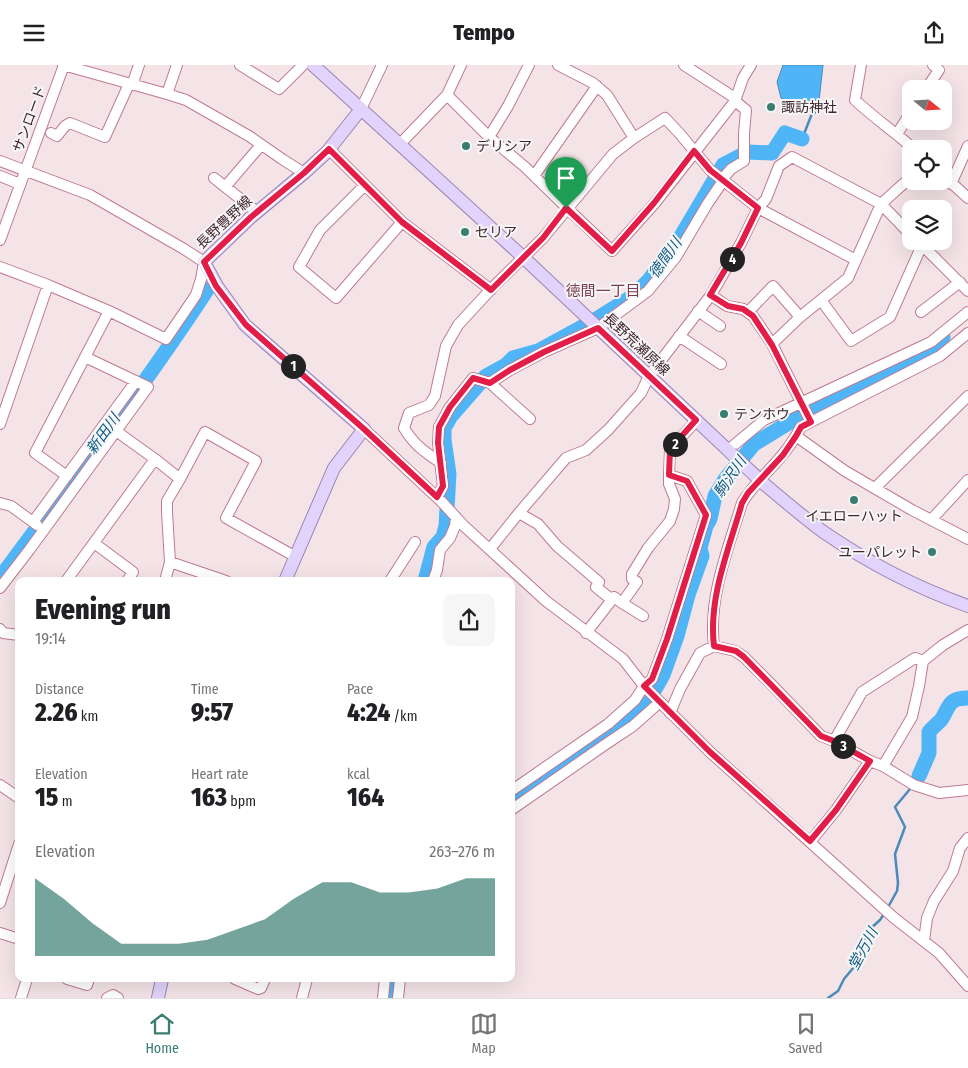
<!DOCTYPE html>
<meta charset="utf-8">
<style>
body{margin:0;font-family:"Fira Sans Condensed","Noto Sans JP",sans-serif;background:#f6f6f6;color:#202124;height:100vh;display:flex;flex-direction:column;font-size:19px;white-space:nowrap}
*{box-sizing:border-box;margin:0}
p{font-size:16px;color:#757577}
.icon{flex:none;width:28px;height:28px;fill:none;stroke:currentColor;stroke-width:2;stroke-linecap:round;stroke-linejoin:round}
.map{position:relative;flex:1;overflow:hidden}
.side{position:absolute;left:15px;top:512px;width:500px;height:405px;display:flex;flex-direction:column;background:#fff;border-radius:10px;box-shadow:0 5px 20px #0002}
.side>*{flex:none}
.needle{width:32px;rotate:108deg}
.controls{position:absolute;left:902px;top:15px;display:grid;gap:10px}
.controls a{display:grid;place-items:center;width:50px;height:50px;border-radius:10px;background:#fff;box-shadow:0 5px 20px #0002;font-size:25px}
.pin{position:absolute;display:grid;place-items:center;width:42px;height:42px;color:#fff;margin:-51px -21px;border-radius:50% 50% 50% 0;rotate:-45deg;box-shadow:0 0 5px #0007}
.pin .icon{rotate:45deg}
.km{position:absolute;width:25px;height:25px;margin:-12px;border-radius:50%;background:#222;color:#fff;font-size:14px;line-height:25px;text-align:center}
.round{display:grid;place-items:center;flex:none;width:52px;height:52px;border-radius:10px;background:#f6f6f6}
.headline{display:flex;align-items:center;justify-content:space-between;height:85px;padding:0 20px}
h1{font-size:28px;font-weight:800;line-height:38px}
.figures{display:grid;grid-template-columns:repeat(3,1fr);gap:8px;height:85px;padding:5px 20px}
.figures div{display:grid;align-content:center}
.figures b{font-size:25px;font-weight:800}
.figures small{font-size:14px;font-weight:400}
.figures p{font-size:14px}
.chart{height:140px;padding:10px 20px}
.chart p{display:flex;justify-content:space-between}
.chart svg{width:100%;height:90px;margin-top:5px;fill:#3a7e72;opacity:.7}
header{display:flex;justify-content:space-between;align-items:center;height:65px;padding:0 20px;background:#fff;font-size:22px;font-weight:800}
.tabs{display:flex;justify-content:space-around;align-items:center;height:70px;border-top:1px solid #e0e0e0;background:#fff;font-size:14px;color:#757577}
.tabs a{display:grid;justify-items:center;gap:2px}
.tabs .on{color:#3a7e72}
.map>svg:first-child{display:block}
.water{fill:#4fb5f7;stroke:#4b8aba}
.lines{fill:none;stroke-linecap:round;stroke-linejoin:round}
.stream{stroke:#4b8aba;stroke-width:2.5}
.river{stroke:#4fb5f7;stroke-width:15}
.minor-casing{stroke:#c07a8f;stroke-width:12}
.major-casing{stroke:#9c83b2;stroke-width:14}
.minor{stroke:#fff;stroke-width:10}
.major{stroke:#e1d3fb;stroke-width:12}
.major-bridge-casing{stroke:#9c83b2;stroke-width:14;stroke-linecap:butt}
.major-bridge{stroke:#e1d3fb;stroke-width:12}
.route-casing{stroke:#fff;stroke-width:10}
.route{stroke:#e11d48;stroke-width:6}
.poi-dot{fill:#3a7e72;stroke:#f6f6f6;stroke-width:2}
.labels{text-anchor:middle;stroke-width:4;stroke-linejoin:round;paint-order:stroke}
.poi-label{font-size:14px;fill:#41242d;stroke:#f6f6f6;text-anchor:start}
.street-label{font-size:14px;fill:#41242d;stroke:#f6f6f6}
.water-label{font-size:15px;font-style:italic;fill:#0e5b86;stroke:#f6f6f6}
.neighbourhood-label{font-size:15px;fill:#7b3c51;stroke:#f6f6f6}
</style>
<header><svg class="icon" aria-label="menu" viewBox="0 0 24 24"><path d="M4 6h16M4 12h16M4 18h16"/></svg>Tempo<svg class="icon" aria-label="share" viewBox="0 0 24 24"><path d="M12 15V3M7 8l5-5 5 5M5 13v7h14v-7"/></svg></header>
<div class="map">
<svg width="968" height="933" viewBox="0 0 968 933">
<rect width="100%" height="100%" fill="#f4e4e8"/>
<!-- water -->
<path class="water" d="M783,0H823L819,36L815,49L781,33L777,17Z"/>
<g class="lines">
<!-- stream -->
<path class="stream" d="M802,74L813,46
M887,844L897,826L898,818L895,789L905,762L895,742L910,724
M828,933L838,926L844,914L859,896L862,881L869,865L880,855L884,849"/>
<!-- river -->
<path class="river" d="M0,513C70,418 142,324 207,225
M425,516L434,482L443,472L446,461L449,409L444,375V363L451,351L486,311L506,300L513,293L538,286L593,256L633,231L649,215L677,178L723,100L748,87L772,88L785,68L802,74
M919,711L929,688V667C932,663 937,659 941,655C950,642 947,633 968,633
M511,736L551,709L577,689L615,664L639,639L655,624L663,610L677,571L688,530L702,491L700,483L706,461L710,454L715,431L726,413L754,379L795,354L822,340L920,290L943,272
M390,933L391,914"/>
<!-- minor casing -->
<g class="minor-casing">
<path id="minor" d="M63,0L167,29L186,35L249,71L282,94L304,108
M240,0L279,24L303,0
M558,0L593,18L607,30L634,73
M684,0L735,33
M861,0L855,35C874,53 895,67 914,84
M132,20L139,0
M926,24L939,5L933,0
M167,29L177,0
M447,30L489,72L525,102L567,143L612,186L655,138L735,36L743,13L751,0
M361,44L382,0
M51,68L57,71L65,61L70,58L105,72L129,19
M897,69L911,47
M489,72L508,41L529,0
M400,79L447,30L461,0
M329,84L402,157L491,225
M0,96L90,130L184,184L204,197L201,214L196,230L166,274L109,246L48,220L0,202
M0,111L20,119
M534,111L597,21
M944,111L968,133
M214,113L257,147
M951,119L968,81
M365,120L320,165L299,202L336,233L402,157
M225,122L261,80
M0,175L64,0
M919,177L968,226
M711,230L727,241L743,244L753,251L772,279L811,357
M821,235L851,276L890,252L922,180
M698,246L720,261
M748,247L773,221L800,252
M921,247L960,217
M679,271L721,299
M772,279L800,252L848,213L881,139L911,112
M490,318L530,354
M0,359L48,220
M364,364L441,436L464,461L546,536L623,594L644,621L710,687L893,852L939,888L968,921
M796,371L845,406L912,445L968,474
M728,385L764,355L931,277L968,247
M155,394L180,414L205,367L256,396L226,453L296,492
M441,398C425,387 414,380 404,363L409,348L429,340L435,331L446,281L458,260L493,222L543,173L613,89L634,73L665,53L680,69L710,105L758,143L856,195
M67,411L35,388L109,246
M180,414L167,436V447L170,497L226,516
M875,423L968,331
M437,432L443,421L438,378L439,362L450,342L473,313L490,318L510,305L544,287L598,263L648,226L676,192L708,138L723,116L725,111L731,104L744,96V69L746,45L735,36
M0,438L11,441L37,460
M519,448L538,459L557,481L599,517L596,522L612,535
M931,455L968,415
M33,457L136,316
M94,478L133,507L127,516
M490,484L518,449L566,393L586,385L608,365L641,328L649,311L711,230L741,178L758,143L766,134L779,101L792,92L881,139L911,170
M66,516L155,394L116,366
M165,516L170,497
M390,516L415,477
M433,516L437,505L440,485L450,473L455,461L456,452
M0,523L30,484L148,322L85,292
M622,538L643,551
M0,564L3,568L19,570
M586,568L614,532L622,538L637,517L632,514V509L648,483L670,456L674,444L675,434L669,419V410
M714,581C708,533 728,484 742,438C753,419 770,406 783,389C790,381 796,371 801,362L940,291L968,268
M670,648L680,624L700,588L714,581L735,586L744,592L771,619L821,671L834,676L870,696L883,701L914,720L939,728L968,725
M834,676L862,627L915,593L923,596
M883,701L912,652L919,621L923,596L943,580L968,565
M0,720L19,733
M511,726L608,659L635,635L644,621L652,614L667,574L706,450L687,416L669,410L670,384L697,355
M511,745L606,679L633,661L660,637
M810,777L836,745L870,696
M0,838L19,779
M0,868L19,874
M924,876L927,853L934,836L953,806L960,783L968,773
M67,914L87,920L89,914
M235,914L258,924L261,923L265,914
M21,933L27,914
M107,933L113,930L118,933
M302,933L307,914
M383,933L385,914
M398,933L400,914"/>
</g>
<!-- major casing -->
<g class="major-casing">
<path id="major" d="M313,0L524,193L731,388
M763,418C782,434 802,451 822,466C867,497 917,523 968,541
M285,516L334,403L364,364L245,260L217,221L204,197L251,152L304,108L327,87L361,44
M158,933L162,914"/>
</g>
<!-- minor -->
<use href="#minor" class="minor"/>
<!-- major -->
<use href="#major" class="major"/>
<!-- major-bridge casing -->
<g class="major-bridge-casing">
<path id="major-bridge" d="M731,388L763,418"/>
</g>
<!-- major-bridge -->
<use href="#major-bridge" class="major-bridge"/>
</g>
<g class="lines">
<!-- route casing -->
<g class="route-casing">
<path id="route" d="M329,84L402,157L491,225L543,173L566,143L612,186L654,138L694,86L710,105L758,143L741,178L710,230L728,241L743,244L753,251L772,280L811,357L801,362L796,371L783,390L748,428L742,438C729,484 708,533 714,581L736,586L744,592L821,671L834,676L870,696L836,745L810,776L710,687L644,621L652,614L667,574L706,450L687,416L669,410L670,384L696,355L598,263L544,287L510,305L490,318L473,313L450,342L439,362L438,378L443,421L437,432L364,364L246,260L216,221L204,197L251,152L304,108Z"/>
</g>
<!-- route -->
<use href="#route" class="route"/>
</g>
<!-- markers -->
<g class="poi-dot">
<circle cx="771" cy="42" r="5"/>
<circle cx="466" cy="81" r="5"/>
<circle cx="465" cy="167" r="5"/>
<circle cx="724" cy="349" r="5"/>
<circle cx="854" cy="435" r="5"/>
<circle cx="932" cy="487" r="5"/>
</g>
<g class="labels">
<!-- poi labels -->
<g class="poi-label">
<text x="781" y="47">諏訪神社</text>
<text x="476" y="86">デリシア</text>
<text x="475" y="172">セリア</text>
<text x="734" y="354">テンホウ</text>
<text x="854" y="456" text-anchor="middle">イエローハット</text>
<text x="922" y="492" text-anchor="end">ユーパレット</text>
</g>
<!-- street labels -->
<g class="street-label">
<text transform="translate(29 54) rotate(-70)" y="5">サンロード</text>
<text transform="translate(224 157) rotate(-43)" y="5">長野豊野線</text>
<text transform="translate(637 279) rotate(43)" y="5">長野荒瀬原線</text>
</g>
<!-- water labels -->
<g class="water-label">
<text transform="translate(665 193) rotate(-55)" y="5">徳間川</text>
<text transform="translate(103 369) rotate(-54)" y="5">新田川</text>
<text transform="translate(730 412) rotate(-56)" y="5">駒沢川</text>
<text transform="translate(863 884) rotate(-62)" y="5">堂万川</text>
</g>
<!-- neighbourhood labels -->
<g class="neighbourhood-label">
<text x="603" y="231">徳間一丁目</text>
</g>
</g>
</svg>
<div class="controls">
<a><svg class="needle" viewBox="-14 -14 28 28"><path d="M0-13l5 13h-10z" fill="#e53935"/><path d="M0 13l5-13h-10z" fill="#757577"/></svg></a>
<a><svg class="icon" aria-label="locate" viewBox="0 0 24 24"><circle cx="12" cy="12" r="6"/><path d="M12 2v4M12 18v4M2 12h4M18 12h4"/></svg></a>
<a><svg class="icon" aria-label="layers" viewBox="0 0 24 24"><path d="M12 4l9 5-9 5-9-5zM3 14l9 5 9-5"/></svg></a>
</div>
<div class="pin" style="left:566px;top:143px;background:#1e9e55"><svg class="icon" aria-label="arrive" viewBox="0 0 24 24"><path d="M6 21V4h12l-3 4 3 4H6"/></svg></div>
<b class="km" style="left:293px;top:301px">1</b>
<b class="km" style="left:675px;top:379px">2</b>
<b class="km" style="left:843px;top:681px">3</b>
<b class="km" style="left:732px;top:194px">4</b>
<section class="side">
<div class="headline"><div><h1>Evening run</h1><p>19:14</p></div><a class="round"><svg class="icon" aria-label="share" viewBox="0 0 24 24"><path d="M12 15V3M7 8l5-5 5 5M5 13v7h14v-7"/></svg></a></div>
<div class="figures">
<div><p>Distance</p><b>2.26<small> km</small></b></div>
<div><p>Time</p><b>9:57</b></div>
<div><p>Pace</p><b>4:24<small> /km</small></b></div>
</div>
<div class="figures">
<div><p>Elevation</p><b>15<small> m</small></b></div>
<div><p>Heart rate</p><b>163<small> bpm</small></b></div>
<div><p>kcal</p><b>164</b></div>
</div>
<div class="chart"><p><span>Elevation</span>263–276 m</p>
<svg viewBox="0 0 160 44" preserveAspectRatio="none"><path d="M0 44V6L10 16L20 28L30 38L40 38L50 38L60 36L70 31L80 26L90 16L100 8L110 8L120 13L130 13L140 11L150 6L160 6V44z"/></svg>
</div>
</section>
</div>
<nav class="tabs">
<a class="on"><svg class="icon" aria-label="home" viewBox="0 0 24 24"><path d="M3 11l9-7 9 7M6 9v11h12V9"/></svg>Home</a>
<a><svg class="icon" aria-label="map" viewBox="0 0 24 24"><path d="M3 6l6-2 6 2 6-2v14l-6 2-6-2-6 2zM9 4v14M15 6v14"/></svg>Map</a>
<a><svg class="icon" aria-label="saved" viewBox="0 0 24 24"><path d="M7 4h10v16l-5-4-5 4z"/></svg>Saved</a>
</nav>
